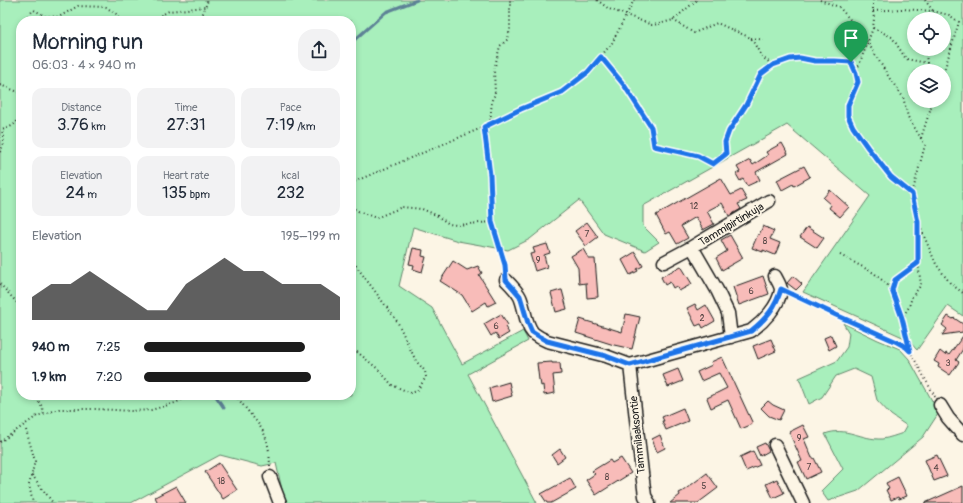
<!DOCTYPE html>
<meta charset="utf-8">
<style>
body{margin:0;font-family:Pangolin,sans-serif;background:#f2f2f3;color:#1f2937;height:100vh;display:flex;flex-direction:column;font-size:15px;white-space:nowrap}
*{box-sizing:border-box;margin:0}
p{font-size:13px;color:#747a83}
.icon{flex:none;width:22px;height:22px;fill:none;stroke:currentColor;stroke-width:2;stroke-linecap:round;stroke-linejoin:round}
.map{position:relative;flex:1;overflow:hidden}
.panel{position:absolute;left:16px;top:16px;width:340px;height:384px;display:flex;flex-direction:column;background:#fff;border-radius:16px;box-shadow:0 2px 6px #0003}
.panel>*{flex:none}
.controls{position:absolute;left:907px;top:12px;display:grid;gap:8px}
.controls a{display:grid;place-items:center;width:44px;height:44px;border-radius:50%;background:#fff;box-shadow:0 2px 6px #0003;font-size:20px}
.pin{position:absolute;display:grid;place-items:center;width:34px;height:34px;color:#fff;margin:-41px -17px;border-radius:50% 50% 50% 0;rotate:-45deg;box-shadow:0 0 4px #0007}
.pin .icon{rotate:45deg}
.round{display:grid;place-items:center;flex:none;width:42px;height:42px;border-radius:16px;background:#f2f2f3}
.summary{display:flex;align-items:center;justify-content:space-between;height:68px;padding:0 16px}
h1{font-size:22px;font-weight:600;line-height:30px}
.figures{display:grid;grid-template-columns:repeat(3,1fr);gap:6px;height:68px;padding:4px 16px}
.figures div{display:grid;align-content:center;border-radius:10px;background:#f2f2f3;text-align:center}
.figures b{font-size:17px;font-weight:600}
.figures small{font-size:11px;font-weight:400}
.figures p{font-size:11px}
.chart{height:112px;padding:8px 16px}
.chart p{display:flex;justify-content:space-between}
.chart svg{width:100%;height:72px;margin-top:4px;fill:#1c1c1c;opacity:.7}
ul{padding:0 16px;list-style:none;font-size:13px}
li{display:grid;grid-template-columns:64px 48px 1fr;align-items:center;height:30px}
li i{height:10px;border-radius:5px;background:#1c1c1c}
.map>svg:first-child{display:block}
.green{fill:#a8efbc;stroke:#62866c;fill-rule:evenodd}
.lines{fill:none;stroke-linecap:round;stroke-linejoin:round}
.stream{stroke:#5d8296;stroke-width:3}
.building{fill:#f8bcb9;stroke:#1c1c1c}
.minor-casing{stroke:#1c1c1c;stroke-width:15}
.path{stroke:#1c1c1c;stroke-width:2;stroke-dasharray:1 3;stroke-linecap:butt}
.minor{stroke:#fcf5e5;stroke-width:12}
.route-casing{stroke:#fff;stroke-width:8}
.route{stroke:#1a73e8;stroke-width:5}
.labels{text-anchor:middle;stroke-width:4;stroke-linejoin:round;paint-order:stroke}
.number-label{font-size:9px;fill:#534443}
.street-label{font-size:11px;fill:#1c1c1c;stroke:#fcf5e5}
</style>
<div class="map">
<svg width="963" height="503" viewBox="0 0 963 503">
<rect width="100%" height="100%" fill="#fcf5e5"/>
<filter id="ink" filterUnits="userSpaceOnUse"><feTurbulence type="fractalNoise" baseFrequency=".025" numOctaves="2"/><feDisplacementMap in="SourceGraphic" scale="8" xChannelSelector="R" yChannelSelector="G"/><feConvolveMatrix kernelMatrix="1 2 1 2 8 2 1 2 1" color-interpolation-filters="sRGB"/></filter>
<g filter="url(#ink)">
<!-- green -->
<path class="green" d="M0,0H963V316L948,306L917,350L907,339L803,292L870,196L787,125L643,206V226L659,242L645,251L604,234L579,200L530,239L508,250L458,241L413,227L399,286L432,308L462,364L523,331L528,341L468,374L537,503H285L276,463L262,466L220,455L131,503H0ZM914,19H944V49H914ZM21,21H351V395H21ZM914,71H944V101H914Z
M843,323L878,340L900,349L909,359L935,406L938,414L923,437L858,491L828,501L821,491L843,469L825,434C846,426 861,440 882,439C889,438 897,435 903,433L907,426L891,415L877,400L871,377L854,369L836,376L822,397L809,404L799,378L837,361L847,347L849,333Z"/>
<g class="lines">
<!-- stream -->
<path class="stream" d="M351,43L386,12L417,0
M215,395L224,408"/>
</g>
<!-- building -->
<path class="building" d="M782,143L788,154L756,172L760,180L747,186L743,179L740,181L736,174L740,172L737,167L750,160L753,165L768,155L766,152Z
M804,166L810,177L794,186L793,184L782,190L777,180Z
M721,178L731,195L741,190L747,200L738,204L741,209L729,216L722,203L707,211L714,224L703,230L696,217L681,226L688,238L677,244L670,232L666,234L656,215Z
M830,190L849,207L840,217L829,208L831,205L823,198Z
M587,222L598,237L586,246L575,231Z
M763,226L774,231L770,239L780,243L775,255L763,250V252L752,248L758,234L759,235Z
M807,227L824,238L817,248L800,237Z
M730,235L743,258L722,270L716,258L727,251L721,240Z
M547,244L550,253L544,255L547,267L535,271L530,254L535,253L533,248Z
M413,248L423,250L422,256L426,257L422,272L413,269L414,265L409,264Z
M583,249L589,259H595L598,297L587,298L586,283L579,284L578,268L571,256Z
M635,252L643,266L637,269L638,271L630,275L622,260Z
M453,261L467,270L478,266L482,273L479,275L496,302L488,306L486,302L472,311L462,295L440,281Z
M681,266L692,284L679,291L676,286L673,288L670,282L665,285L661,277Z
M763,276L769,294L739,305L733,287Z
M793,276L802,284L796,290L787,283Z
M561,290H562L567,309L556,312L551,293Z
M695,304L698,310L706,305L715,321L703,328L701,324L696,326L687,308Z
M501,314L508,325L505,327L509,333L499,339L495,333L491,336L484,324Z
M626,314L640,317L632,349L614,345L576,333L580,319L622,332Z
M948,316L953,319L954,318L963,324V332L942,335L947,329L942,325Z
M831,335L836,346L829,350L824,338Z
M963,336V349L956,360L959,362L950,375L938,367L939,364L934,361L940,351L945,355L946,353L949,355Z
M771,339L776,351L758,359L753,346Z
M722,357L753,424L741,429L728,400L711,408L707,398L727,388L719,373L701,381L697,372L712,365L711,362Z
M552,362V363H560L561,374L553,375L555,393L544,395L543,385L541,386L540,380H539L537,363Z
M678,369L683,381L668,387L663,375Z
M509,382L512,396L492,402L489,388Z
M768,401L773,405L784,410L779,420L769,416L761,408Z
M683,408L688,421L666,430L662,421H664L662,417Z
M803,425L809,437L804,439L812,458H814L821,472L806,479L798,462L802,461L789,432Z
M660,435L665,448L657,452L652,439Z
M765,443L769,451L760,456L756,447Z
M560,449L565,457L557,463L552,455Z
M753,451L760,465L746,471L740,457Z
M937,455L947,476L934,481L925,460Z
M621,458L631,473L596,495L586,480L595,474L592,471L610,460L612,463Z
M219,463L237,490L223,499L205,472Z
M707,473L718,488L698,503H670L680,495L679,493L683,491Z
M898,477L907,496L899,499L898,497L891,500L886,490L889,489L886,483Z
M570,478L576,489L551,503H547L541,494Z
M777,479L784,493L773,498L766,484Z
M176,486L186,503H158L155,497Z
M963,486V503H925Z"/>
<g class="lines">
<!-- minor casing -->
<g class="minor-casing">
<path id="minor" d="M692,247L717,290L728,313L731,337
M664,262L692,247L769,201
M506,280C511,285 517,291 520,297C525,308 525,324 533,333C537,336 542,339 547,341L606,356L630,365
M630,365L751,331C763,322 779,306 781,290C781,286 777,280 775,276
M630,365L642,473L645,496L649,503
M940,405L948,418L963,435
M775,445L803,503
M270,477L280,503"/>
</g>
<!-- path -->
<path class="path" d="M597,0L609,9L626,15L652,25L659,24L673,20L697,0
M820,0L839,7L862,33L890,79L903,97L908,117L925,145L912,194L918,222L936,264L950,283L963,293
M873,0V11L874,19L873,28L856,73L857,82L847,105L848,116L853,127L868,148L891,177L912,194
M925,0L933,11L937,19
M873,11L902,9L933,11L949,15L959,22L944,71
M673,20L694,33L717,23L751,38L762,57L773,65L790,59L800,58L815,61H835L851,62L856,73
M23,21V20L34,10L45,16L59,17L78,6L106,7L116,14L120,21
M150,21L169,11L205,7
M200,21L208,0
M873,28L892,37L906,59L927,63L942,71
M751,38L765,40
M601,57L624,85L651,127L654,146L681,152L698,157L713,164L726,154L725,142L729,131L746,105L761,74L773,65
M927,63L926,54L929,49
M0,85L21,93
M490,124L492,100L495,94L494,70L500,46L508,39L510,29V0
M484,127L490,175L492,222L505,269
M921,138L933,101
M0,152L4,143L2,130C15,125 16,125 21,112
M351,183L484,127L521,109L562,92L588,72L612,43L634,0
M351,207L358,211L376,218L402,207L422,209L436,215L449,224L457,225L492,222
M840,255L874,273L892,289
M351,259L397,321L416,361L425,371L426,377L417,391L411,393L392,385L378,369L356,351L351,349
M0,284L21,307
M791,293L836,315L897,342L906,347L910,351L935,397
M902,318L892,289L895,280L918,263
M910,350L902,318L909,307L912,297L921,285L918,263V223
M34,395L41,405L44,414
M236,395C240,402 246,408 251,415C267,433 269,443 270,466
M26,430L35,461L29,485L33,503
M0,442L37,416L59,409H96L132,411L151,410L175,403L191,395
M32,475L53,503"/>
<!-- minor -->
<use href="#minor" class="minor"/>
</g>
</g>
<g class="lines" filter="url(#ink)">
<!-- route casing -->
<g class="route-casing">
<path id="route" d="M601,57L624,85L651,127L654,146L681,152L698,156L713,164L726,154L725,142L729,131L746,105L761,74L773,65L790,59L800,58L815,61H835L851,62L856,73L858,82L848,105V116L853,127L868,148L891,177L912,194L918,222V263L895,280L892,290L902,318L910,351L906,347L897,342L836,315L781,289C776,307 766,319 751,331L630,365L606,356L547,341L540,337L532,332L528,323L520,296L514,289L506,280L505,265L492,222L490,175L484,127L521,109L562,92L588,72Z"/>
</g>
<!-- route -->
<use href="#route" class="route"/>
</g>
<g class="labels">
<!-- number labels -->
<g class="number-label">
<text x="694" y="209">12</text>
<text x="587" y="237">7</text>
<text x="765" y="244">8</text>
<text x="538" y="263">9</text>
<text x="751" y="294">6</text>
<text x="702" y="321">2</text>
<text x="496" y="329">6</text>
<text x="948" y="366">3</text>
<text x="799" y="441">9</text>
<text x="809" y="470">7</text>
<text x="936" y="471">4</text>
<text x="607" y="480">8</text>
<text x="221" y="484">18</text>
<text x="704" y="489">5</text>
</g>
<!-- street labels -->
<g class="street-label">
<text transform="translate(731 224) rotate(-31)" y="4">Tammipirtinkuja</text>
<text transform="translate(637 435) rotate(-96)" y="4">Tammilaaksontie</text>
</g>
</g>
</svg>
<div class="controls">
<a><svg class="icon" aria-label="locate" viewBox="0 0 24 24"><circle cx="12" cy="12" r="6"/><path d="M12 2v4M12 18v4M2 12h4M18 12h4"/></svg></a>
<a><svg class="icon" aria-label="layers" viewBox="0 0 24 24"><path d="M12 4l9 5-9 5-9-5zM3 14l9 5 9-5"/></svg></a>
</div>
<div class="pin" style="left:851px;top:62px;background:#1e9e55"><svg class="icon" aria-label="arrive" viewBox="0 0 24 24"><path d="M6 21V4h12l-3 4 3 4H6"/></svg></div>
<section class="panel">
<div class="summary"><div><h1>Morning run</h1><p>06:03 · 4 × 940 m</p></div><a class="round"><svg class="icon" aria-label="share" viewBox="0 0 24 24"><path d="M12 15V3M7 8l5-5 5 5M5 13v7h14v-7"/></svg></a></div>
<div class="figures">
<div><p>Distance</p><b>3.76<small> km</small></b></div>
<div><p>Time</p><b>27:31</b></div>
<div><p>Pace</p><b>7:19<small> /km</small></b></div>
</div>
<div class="figures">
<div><p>Elevation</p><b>24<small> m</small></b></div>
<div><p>Heart rate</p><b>135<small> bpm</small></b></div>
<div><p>kcal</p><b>232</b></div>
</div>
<div class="chart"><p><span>Elevation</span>195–199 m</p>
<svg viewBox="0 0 160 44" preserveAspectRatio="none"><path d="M0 44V30L10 22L20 22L30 14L40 22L50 30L60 38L70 38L80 22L90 14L100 6L110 14L120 14L130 22L140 22L150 22L160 30V44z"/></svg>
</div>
<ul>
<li><b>940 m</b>7:25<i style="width:82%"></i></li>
<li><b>1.9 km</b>7:20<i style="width:85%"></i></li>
</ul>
</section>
</div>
